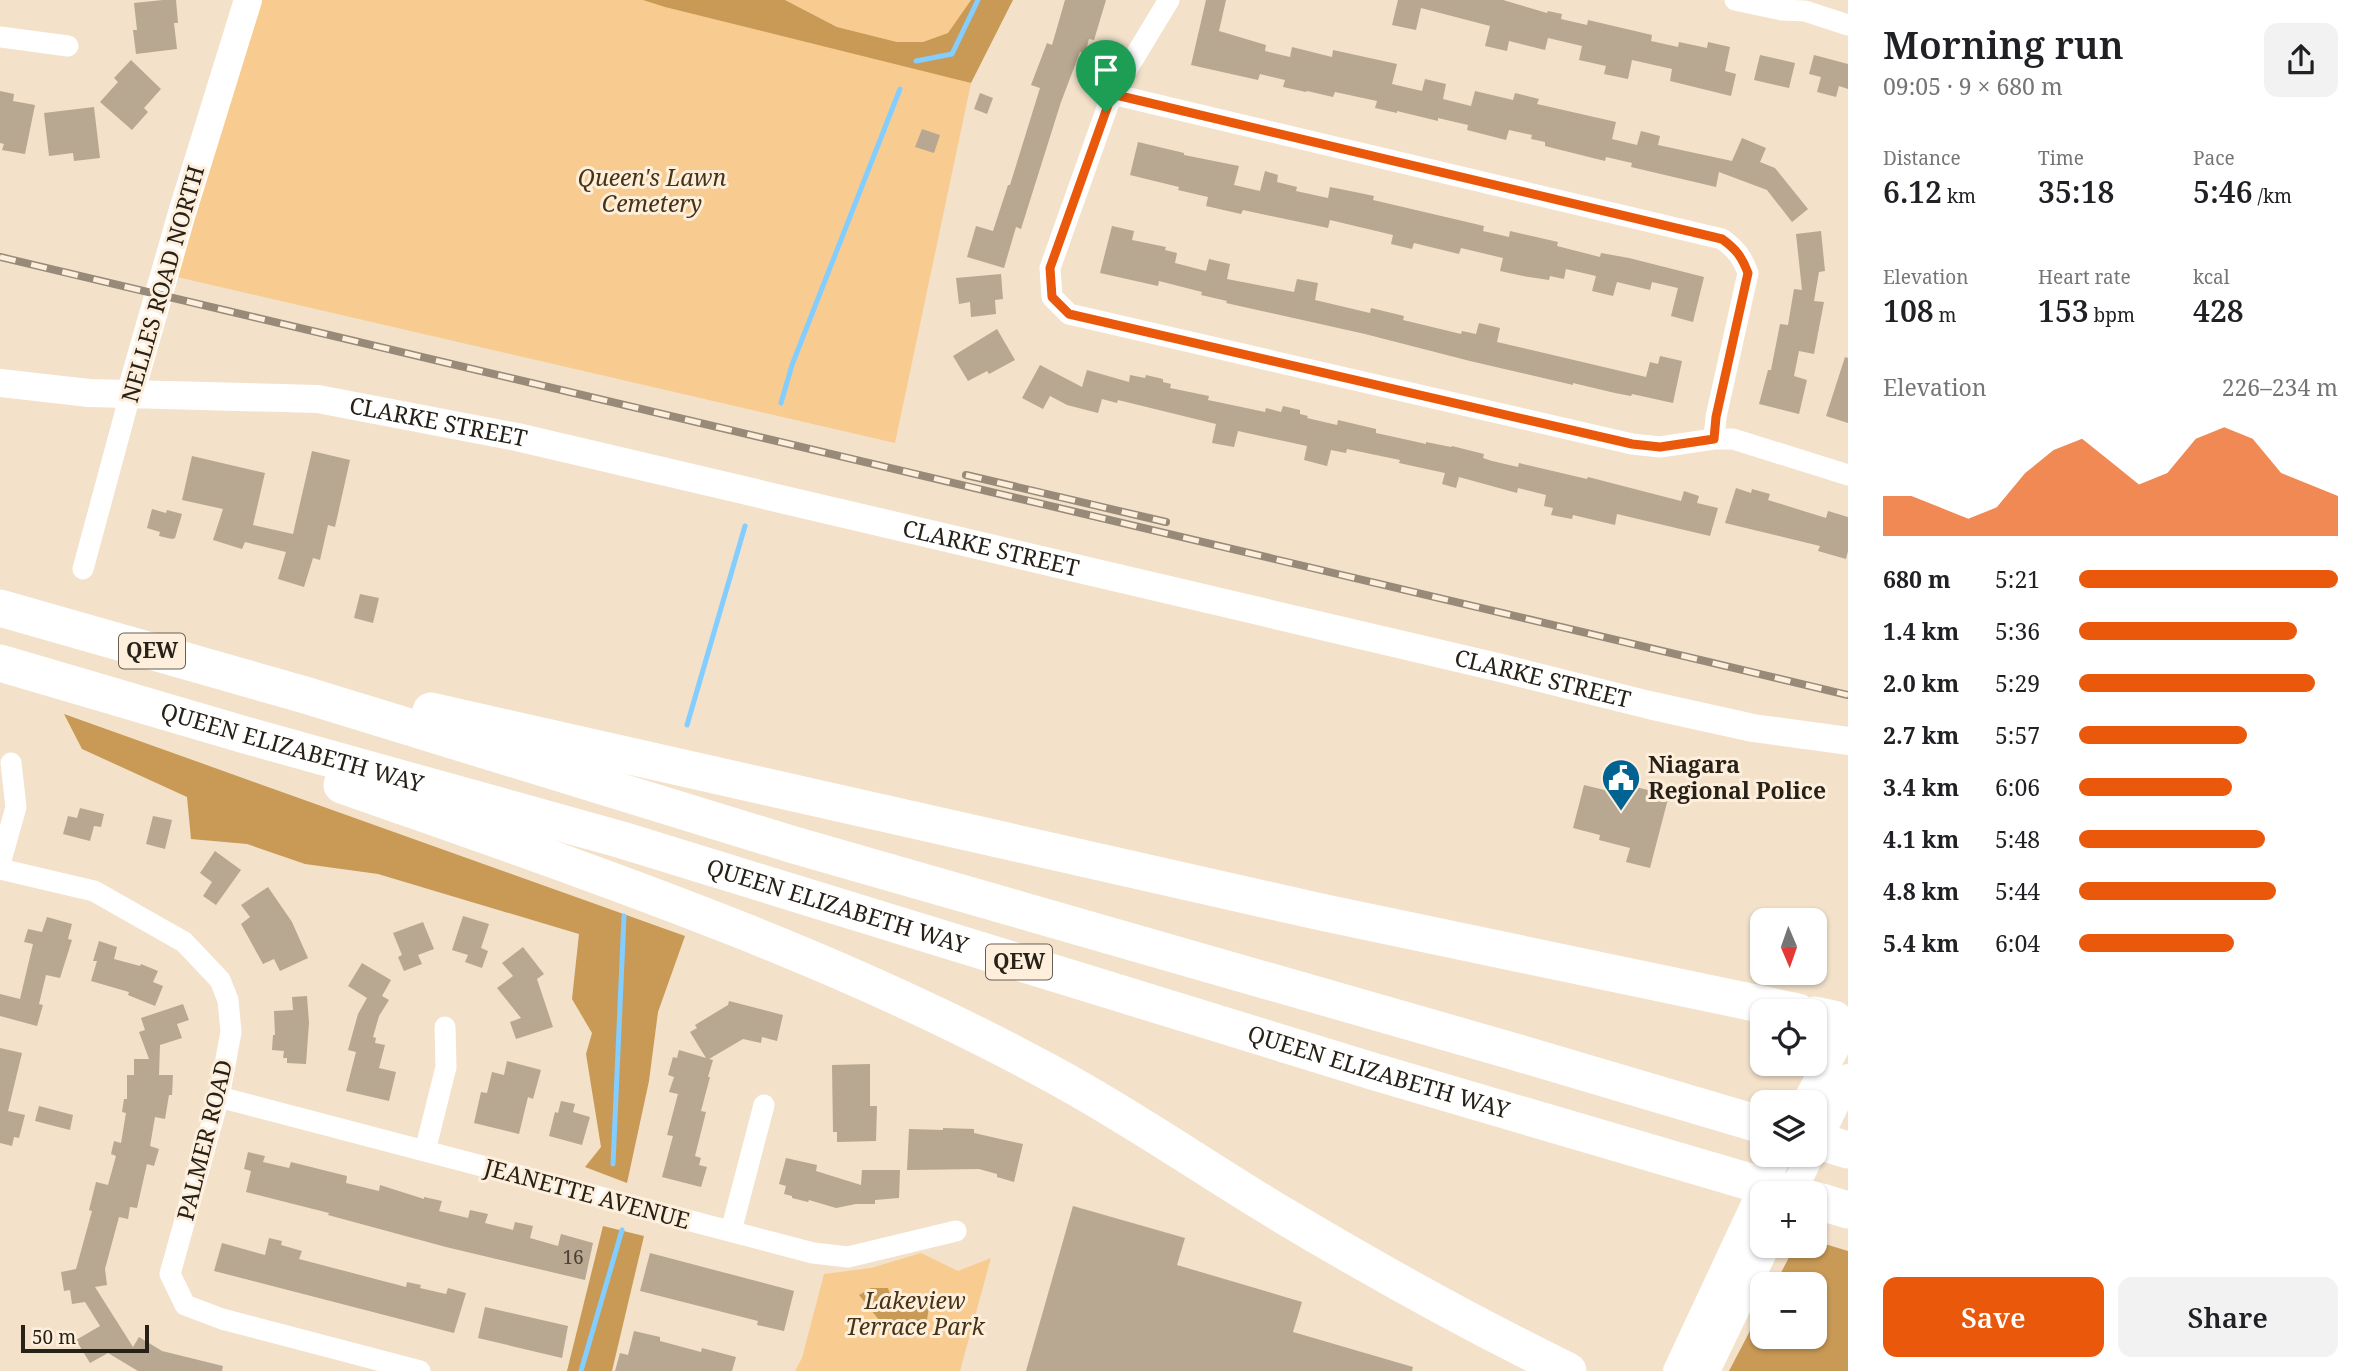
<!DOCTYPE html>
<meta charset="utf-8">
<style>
body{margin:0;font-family:"Noto Serif",serif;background:#f2f2f2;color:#202124;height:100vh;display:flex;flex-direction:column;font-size:26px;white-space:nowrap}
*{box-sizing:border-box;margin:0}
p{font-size:23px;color:#757577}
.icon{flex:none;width:38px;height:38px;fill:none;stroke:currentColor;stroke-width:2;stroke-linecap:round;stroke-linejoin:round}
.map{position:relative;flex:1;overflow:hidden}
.panel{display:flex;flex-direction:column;background:#fff;width:525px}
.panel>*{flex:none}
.needle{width:46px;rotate:178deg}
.buttons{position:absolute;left:1750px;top:908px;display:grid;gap:14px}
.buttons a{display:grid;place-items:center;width:77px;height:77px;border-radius:14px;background:#fff;box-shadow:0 2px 5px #0004;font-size:35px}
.scale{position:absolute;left:21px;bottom:18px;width:128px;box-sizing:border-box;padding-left:7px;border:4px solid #272118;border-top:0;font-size:19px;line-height:24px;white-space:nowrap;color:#272118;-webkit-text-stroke:5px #feefdc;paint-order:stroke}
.pin{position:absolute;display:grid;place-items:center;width:60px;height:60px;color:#fff;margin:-72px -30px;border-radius:50% 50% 50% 0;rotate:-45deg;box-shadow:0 0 7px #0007}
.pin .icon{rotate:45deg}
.round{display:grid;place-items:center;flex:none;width:74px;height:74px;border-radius:14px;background:#f2f2f2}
.summary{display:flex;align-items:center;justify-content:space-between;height:119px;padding:0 35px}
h1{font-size:38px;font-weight:600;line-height:52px}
.figures{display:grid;grid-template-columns:repeat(3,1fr);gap:10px;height:119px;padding:7px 35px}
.figures div{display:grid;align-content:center}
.figures b{font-size:30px;font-weight:600}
.figures small{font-size:19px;font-weight:400}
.figures p{font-size:19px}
.chart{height:196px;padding:14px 35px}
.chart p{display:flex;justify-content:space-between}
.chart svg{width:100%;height:126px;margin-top:7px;fill:#ea580c;opacity:.7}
.action{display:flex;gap:14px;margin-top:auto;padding:14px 35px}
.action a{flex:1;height:80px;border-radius:14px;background:#ea580c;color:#fff;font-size:28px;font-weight:600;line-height:80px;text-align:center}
.action a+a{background:#f2f2f2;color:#202124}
ul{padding:0 35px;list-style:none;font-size:23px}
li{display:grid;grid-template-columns:112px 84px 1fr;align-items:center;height:52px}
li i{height:18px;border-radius:9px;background:#ea580c}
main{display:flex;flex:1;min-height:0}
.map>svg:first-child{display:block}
.green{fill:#f8cc90}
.forest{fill:#c89a56}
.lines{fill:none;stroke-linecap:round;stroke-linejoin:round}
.stream{stroke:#83cdff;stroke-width:5}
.building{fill:#b8a791}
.street{stroke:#fff;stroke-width:21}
.secondary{stroke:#fff;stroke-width:28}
.highway{stroke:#fff;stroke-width:37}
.rail-casing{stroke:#978a79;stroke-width:8}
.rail{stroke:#feefdc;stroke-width:5;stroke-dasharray:16;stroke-linecap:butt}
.route-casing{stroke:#fff;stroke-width:14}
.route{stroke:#ea580c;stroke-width:9}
.labels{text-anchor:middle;stroke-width:6;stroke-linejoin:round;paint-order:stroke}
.number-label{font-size:19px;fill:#4b4236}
.shield{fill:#feefdc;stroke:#685f53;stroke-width:2}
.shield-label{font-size:21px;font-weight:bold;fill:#272118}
.park-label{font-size:23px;font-style:italic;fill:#463214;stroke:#feefdc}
.street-label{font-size:23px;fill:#272118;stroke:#feefdc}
.poi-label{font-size:23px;font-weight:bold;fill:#272118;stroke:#feefdc;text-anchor:start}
</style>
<main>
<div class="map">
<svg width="1848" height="1371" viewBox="0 0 1848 1371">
<rect width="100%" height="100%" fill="#f3e1ca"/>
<!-- green -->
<path class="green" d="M261,0H736L730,17L971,83L895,443L177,277Z
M785,0H971L948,34L923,42H897L837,27Z
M921,1253L958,1271L991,1258L960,1371H795L802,1358L824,1274L871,1268Z"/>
<!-- forest -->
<path class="forest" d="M643,0H785L837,27L897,42H923L948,33L971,0H1013L971,83L665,7Z
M64,714L685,936L658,1012L649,1081L627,1183L585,1167L601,1147L586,1054L592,1033L572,999L579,934L378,874L305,864L247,844L191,839L187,797L82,749Z
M603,1226L644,1236L612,1371H567Z
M1815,1241L1848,1251V1371H1729L1762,1308V1337H1815V1284H1775L1795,1246H1815Z
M871,1288H888L890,1294L906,1301L925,1300L929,1307L926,1326L909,1331L887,1330L859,1295Z"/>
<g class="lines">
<!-- stream -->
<path class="stream" d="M916,61L952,54L978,0
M781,403L792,365L900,89
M687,725L745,526
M613,1164L624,916
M581,1371L622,1230"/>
</g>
<!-- building -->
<path class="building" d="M163,0H176L178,23H174L177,49L136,54L133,30H137L134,3Z
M1065,0H1106L1094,40L1089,39L1085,54L1080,52L1061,102L1021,229L1016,227L1004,268L967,257L976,226L993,231L1008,185H1010L1040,88L1031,85L1047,43L1052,45Z
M1206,0H1226L1219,31L1266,45L1265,51L1290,57L1292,47L1332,57L1333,50L1397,64L1392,84L1422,91L1425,79L1446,84L1443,99L1471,106L1475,91L1513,100L1515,93L1539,99L1537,104L1616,122L1612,139L1637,145L1641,131L1660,136L1658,145L1732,161L1742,138L1766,148L1760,162L1775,168L1808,209L1792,222L1767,190L1719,172L1716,187L1631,167L1632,163L1606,157L1605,161L1545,146V142L1531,139L1532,135L1509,130L1506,140L1467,130L1468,125L1438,118V121L1397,111V113L1375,108L1377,101L1335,92L1333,97L1307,91L1306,92L1283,87L1285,80L1260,74L1258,80L1191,65Z
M1398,0H1503L1547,13L1548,11L1562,14L1561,19L1587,25L1588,20L1652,35L1651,41L1678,47L1679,42L1707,48L1708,42L1730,47L1725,71L1736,74L1731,96L1670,81L1672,69L1632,60L1628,79L1604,74L1606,66L1579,60L1582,46L1548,38L1545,50L1509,41L1507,51L1485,46L1490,26L1421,8L1416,30L1392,25Z
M1760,55L1795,63L1789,88L1754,80Z
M1814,55L1848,64V89L1839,86L1836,97L1817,92L1821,77L1809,74Z
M131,60L161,89L144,108L148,112L132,130L100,102L118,82L114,78Z
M0,91L14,94L13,101L35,105L25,154L2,150L4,144L0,143Z
M980,93L993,98L987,114L974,109Z
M94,107L100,158L74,161L73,153L49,156L44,113Z
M922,129L940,135L934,153L915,147Z
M1138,142L1184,153V155L1239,166L1234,185L1260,191L1265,171L1278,175L1277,182L1297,187L1296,191L1328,198L1330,187L1355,192L1374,196L1373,200L1484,226L1483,231L1509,237L1510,231L1558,242L1557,246L1600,257L1601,253L1629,258L1704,277L1693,322L1671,316L1678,288L1652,282L1650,290L1617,282L1613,296L1592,291L1596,276L1566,269L1564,279L1550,276L1549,280L1523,276L1500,271L1503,258L1461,248L1459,254L1414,243L1412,249L1391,244L1393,235L1330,220L1328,228L1243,210L1241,214L1206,206L1208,197L1178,190L1179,187L1130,175Z
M1112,226L1134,231L1132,240L1166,247L1165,250L1177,253L1175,263L1206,271L1209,259L1230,264L1227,279L1294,292L1297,279L1318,283L1315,300L1370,313L1371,308L1404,316L1403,320L1461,334L1462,331L1476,334L1479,323L1500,328L1497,342L1646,377L1650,362L1658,364L1660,356L1682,361L1673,403L1632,394L1631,396L1615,393L1573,383V385L1470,361L1365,334L1226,303L1227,301L1201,295L1202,292L1159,281L1158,286L1100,273Z
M1821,231L1825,271L1819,272L1814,301L1824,302L1814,354L1799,351L1794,376L1807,380L1799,414L1759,404L1768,370H1771L1780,324L1788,325L1794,289L1802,290L1796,234Z
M1001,274L1003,299L995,300L996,314L971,317L970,302L959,304L956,278Z
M997,329L1015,360L989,374L987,371L968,381L953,356Z
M1845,357L1848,358V423L1826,416Z
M1040,365L1082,387L1087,370L1129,382L1130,375L1145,378L1146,375L1163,379V382L1171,384L1170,388L1209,396L1208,400L1265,412L1266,408L1281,412L1283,406L1300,410V414L1308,416L1307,418L1337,425L1338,420L1376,429V433L1399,438L1426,444V442L1451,447L1452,446L1484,454L1483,458L1492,461L1518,467L1519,463L1587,479L1588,477L1681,501L1684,491L1699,496L1697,503L1718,508L1710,536L1617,514L1615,525L1573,515L1572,519L1551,515L1553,508L1544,506L1546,495L1518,488L1517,493L1459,477L1456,488L1442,484L1445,473L1399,463L1400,460L1347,449L1346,453L1331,450L1327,466L1304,460L1307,446L1238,431L1234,447L1212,443L1216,424L1118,400L1117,403L1102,399L1098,413L1067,405L1050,396L1043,409L1022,398Z
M312,451L350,460L335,527L328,525L320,560L313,558L304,587L278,579L286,552L245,542L242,549L213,540L223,509L182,500L192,456L265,473L253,525L293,534Z
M1736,488L1751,493L1752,489L1770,494L1768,500L1826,518L1828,511L1848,517V551L1846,559L1818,551L1820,546L1725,523Z
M152,509L166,513L167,510L182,514L175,538L172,539L159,536L160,532L147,528Z
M360,594L379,598L373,623L354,618Z
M1623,784L1669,795L1650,868L1626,862L1630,848L1599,840L1600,835L1573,828L1584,785L1621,794Z
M80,808L104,814L101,827L94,826L90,841L63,834L68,816L77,818Z
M153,816L172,820L165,849L146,844Z
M215,851L241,870L216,905L203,896L212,882L200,873Z
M268,887L292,922L308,958L280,971L274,959L263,964L241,924L250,917L241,905Z
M463,916L489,924L481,948L488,951L482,968L465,962L468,955L452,950Z
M47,917L72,924L68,939L72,940L60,978L46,975L39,1004L43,1005L37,1026L0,1016V994L20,999L33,944L24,942L28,929L42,932Z
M423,922L434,949L418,955L422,964L404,971L398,957L402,955L393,933Z
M99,941L117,947L114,959L140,966L141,964L158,971L153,982L163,986L155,1006L128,995L129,992L91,981L97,961H93Z
M523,947L544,974L537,979L553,1027L516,1039L510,1022L521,1018L497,988L513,976L502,963Z
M362,963L391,980L382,996L389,1000L379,1016L373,1037L376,1038L375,1043L385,1045L379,1068L396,1072L389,1101L346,1091L356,1052L348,1050L358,1014L367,998L348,986Z
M307,996L309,1023L306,1064L287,1063V1058H283L284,1051L272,1050L273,1035H275L274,1011L293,1010L292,997Z
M729,1001L783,1015L777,1041L762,1037L761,1043L743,1039L709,1059L713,1060L708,1077H710L701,1111L706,1112L695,1156L701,1158L699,1165L707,1167L701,1187L662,1177L673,1136L667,1135L678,1094L669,1092L674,1077L668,1075L673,1057L677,1058L679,1050L706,1058L690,1032L697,1028L695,1025L728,1005Z
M183,1004L189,1020L177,1024L182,1038L160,1045L159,1075H173L172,1095H169L165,1119L155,1117L150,1146L159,1149L154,1166L147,1164L137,1208L130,1207L128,1219L119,1217L105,1269L107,1285L95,1287L133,1347L139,1337L162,1351L223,1366L222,1371H138L108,1353L90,1363L76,1340L100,1326L85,1302L72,1304L70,1290L64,1291L61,1272L76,1269L92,1211L89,1210L96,1182L108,1185L116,1156L111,1154L114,1141L121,1143L126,1113L122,1112L124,1099H127V1075H134V1059H149L139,1032L145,1030L141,1018Z
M0,1048L22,1053L8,1111L25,1115L19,1138L14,1137L12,1146L0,1143Z
M507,1061L541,1070L533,1099L528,1097L519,1134L474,1123L481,1092L487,1093L492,1072L504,1075Z
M870,1064V1106H877L876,1141L837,1142V1132H833L832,1065Z
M561,1101L575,1104L573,1112L590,1117L582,1145L549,1136L555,1112L558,1113Z
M39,1106L73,1115L70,1130L35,1121Z
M943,1128L974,1129V1133L1023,1144L1014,1182L997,1177V1174L979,1169L907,1170L909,1129L943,1130Z
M248,1152L265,1156L263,1162L289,1168L291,1162L347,1176L346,1183L379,1191L380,1185L424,1199V1197L442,1201L439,1211L468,1218L470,1210L488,1214L485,1223L513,1230L515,1222L533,1226L530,1238L558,1246L561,1234L593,1243L585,1280L446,1247L328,1215L329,1213L246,1192L251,1171L244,1169Z
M786,1158L817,1165L816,1171L861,1185L862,1170H900L899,1198L875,1200V1204H856L836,1208L809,1200L808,1202L792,1198V1196L784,1194L786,1186L779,1184Z
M1073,1206L1185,1238L1177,1265L1302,1302L1293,1332L1413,1367L1412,1371H1026Z
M269,1238L282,1241L281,1245L302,1251L299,1259L406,1287L407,1282L421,1285L420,1288L446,1294L448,1288L466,1293L454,1333L214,1271L222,1243L265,1255Z
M650,1253L794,1291L784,1331L757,1325L758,1321L640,1291Z
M485,1307L568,1326L562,1358L478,1338Z
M634,1331L660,1337V1341L701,1352L702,1348L736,1357L732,1371H615L620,1353L628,1355Z"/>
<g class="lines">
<!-- street -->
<path class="street" d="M1169,0L1112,94L1050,268L1052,297L1069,314L1632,444L1660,447L1714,439H1733L1848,475
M1735,0L1782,10L1805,11L1848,25
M0,37L68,46
M1112,94L1722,239C1736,249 1742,257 1748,273L1716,417L1714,439
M83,569L130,395
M0,864L16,807L11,763
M0,869L94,891L184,942L220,980L228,1000L231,1032L219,1097L170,1274L185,1305L222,1319L420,1371
M219,1097L813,1253L848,1257L956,1231
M425,1151L446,1067L445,1027
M731,1231L764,1105"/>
<!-- secondary -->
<g class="secondary">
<path id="s1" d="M0,383L89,393L318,399L517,437L1501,668L1649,705L1753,728L1848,741"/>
<path d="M130,395L182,213L248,0"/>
<path d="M1806,1102L1848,1025"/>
<path d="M1815,1146L1848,1078"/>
<path d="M1792,1194L1810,1155"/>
<path d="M1677,1371L1778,1155"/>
<path d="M1706,1371L1766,1246"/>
</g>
<!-- highway -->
<g class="highway">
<path d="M0,608L305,695L794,845L1512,1051L1762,1125"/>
<path id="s2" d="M0,663L245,735L622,840L1372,1071L1791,1194"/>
<path d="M431,711L1321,912L1798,1012"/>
<path d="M342,785C583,870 827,951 1052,1074C1132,1117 1207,1170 1286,1217C1378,1272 1472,1324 1568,1371"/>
<path d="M1815,1015L1834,1019"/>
<path d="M1815,1140L1848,1150"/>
<path d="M1815,1200L1848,1210"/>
</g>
<!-- rail casing -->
<g class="rail-casing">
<path id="rail" d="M0,257L1848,695
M966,475L1166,522"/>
</g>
<!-- rail -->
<use href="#rail" class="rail"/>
</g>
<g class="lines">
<!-- route casing -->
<g class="route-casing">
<path id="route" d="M1112,94L1722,239C1736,249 1742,257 1748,273L1716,417L1714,439L1660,447L1632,444L1069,314L1052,297L1050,268Z"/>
</g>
<!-- route -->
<use href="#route" class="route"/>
</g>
<!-- icons -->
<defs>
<g id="civic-pin" transform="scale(2.0125)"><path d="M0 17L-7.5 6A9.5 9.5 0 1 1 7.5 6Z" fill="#016392" stroke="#feefdc"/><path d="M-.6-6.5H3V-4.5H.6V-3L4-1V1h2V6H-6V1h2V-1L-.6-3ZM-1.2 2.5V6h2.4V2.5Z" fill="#fff"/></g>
</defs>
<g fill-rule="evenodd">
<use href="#civic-pin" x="1621" y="778"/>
</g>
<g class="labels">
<!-- number labels -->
<g class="number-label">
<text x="573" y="1264">16</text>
</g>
<!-- shield labels -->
<g class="shield">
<rect x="119" y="633.5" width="66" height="35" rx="5"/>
<rect x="986" y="944.5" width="66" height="35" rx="5"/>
</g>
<g class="shield-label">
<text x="152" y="658">QEW</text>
<text x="1019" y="969">QEW</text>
</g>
<!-- park labels -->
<g class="park-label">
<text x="652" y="186">Queen's Lawn<tspan x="652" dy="26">Cemetery</tspan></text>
<text x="915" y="1309">Lakeview<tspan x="915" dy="26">Terrace Park</tspan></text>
</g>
<!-- street labels -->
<g class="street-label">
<text transform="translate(163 284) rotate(-74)" y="8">NELLES ROAD NORTH</text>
<text dy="8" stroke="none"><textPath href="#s1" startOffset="441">CLARKE STREET</textPath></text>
<text dy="8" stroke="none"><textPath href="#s1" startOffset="1008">CLARKE STREET</textPath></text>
<text dy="8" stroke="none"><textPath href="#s1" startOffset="1575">CLARKE STREET</textPath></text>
<text dy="8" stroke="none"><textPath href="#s2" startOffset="304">QUEEN ELIZABETH WAY</textPath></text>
<text dy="8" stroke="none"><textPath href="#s2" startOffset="872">QUEEN ELIZABETH WAY</textPath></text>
<text dy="8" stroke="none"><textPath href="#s2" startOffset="1438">QUEEN ELIZABETH WAY</textPath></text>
<text transform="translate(205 1140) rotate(-76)" y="8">PALMER ROAD</text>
<text transform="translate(587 1194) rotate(15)" y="8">JEANETTE AVENUE</text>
</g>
<!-- poi labels -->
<g class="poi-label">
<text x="1648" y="773">Niagara<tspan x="1648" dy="26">Regional Police</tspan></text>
</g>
</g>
</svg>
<div class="buttons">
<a><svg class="needle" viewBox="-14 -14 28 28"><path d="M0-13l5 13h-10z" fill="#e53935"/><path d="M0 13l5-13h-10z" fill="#757577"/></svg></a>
<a><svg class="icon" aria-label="locate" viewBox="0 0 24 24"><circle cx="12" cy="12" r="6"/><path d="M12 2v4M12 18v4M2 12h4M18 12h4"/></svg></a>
<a><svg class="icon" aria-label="layers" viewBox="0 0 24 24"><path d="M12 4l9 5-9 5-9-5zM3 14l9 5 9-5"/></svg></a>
<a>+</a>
<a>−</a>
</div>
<div class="scale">50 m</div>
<div class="pin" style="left:1106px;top:112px;background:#1e9e55"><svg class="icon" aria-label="arrive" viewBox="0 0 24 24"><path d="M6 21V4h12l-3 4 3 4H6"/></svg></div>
</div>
<section class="panel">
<div class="summary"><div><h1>Morning run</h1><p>09:05 · 9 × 680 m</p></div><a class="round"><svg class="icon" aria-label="share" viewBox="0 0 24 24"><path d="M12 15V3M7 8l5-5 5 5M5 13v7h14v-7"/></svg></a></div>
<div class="figures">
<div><p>Distance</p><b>6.12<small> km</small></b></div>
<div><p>Time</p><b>35:18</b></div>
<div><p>Pace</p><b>5:46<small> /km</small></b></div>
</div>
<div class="figures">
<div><p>Elevation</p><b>108<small> m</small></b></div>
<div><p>Heart rate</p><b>153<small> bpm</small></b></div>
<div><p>kcal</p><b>428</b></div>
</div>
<div class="chart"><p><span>Elevation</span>226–234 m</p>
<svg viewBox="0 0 160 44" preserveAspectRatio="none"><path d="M0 44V30L10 30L20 34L30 38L40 34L50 22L60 14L70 10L80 18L90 26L100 22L110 10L120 6L130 10L140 22L150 26L160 30V44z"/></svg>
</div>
<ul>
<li><b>680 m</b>5:21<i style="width:100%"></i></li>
<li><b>1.4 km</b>5:36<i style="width:84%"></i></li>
<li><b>2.0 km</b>5:29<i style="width:91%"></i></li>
<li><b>2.7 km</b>5:57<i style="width:65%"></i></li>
<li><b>3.4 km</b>6:06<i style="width:59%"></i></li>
<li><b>4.1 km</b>5:48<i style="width:72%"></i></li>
<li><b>4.8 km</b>5:44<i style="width:76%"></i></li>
<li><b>5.4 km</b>6:04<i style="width:60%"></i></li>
</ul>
<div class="action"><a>Save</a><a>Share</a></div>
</section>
</main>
